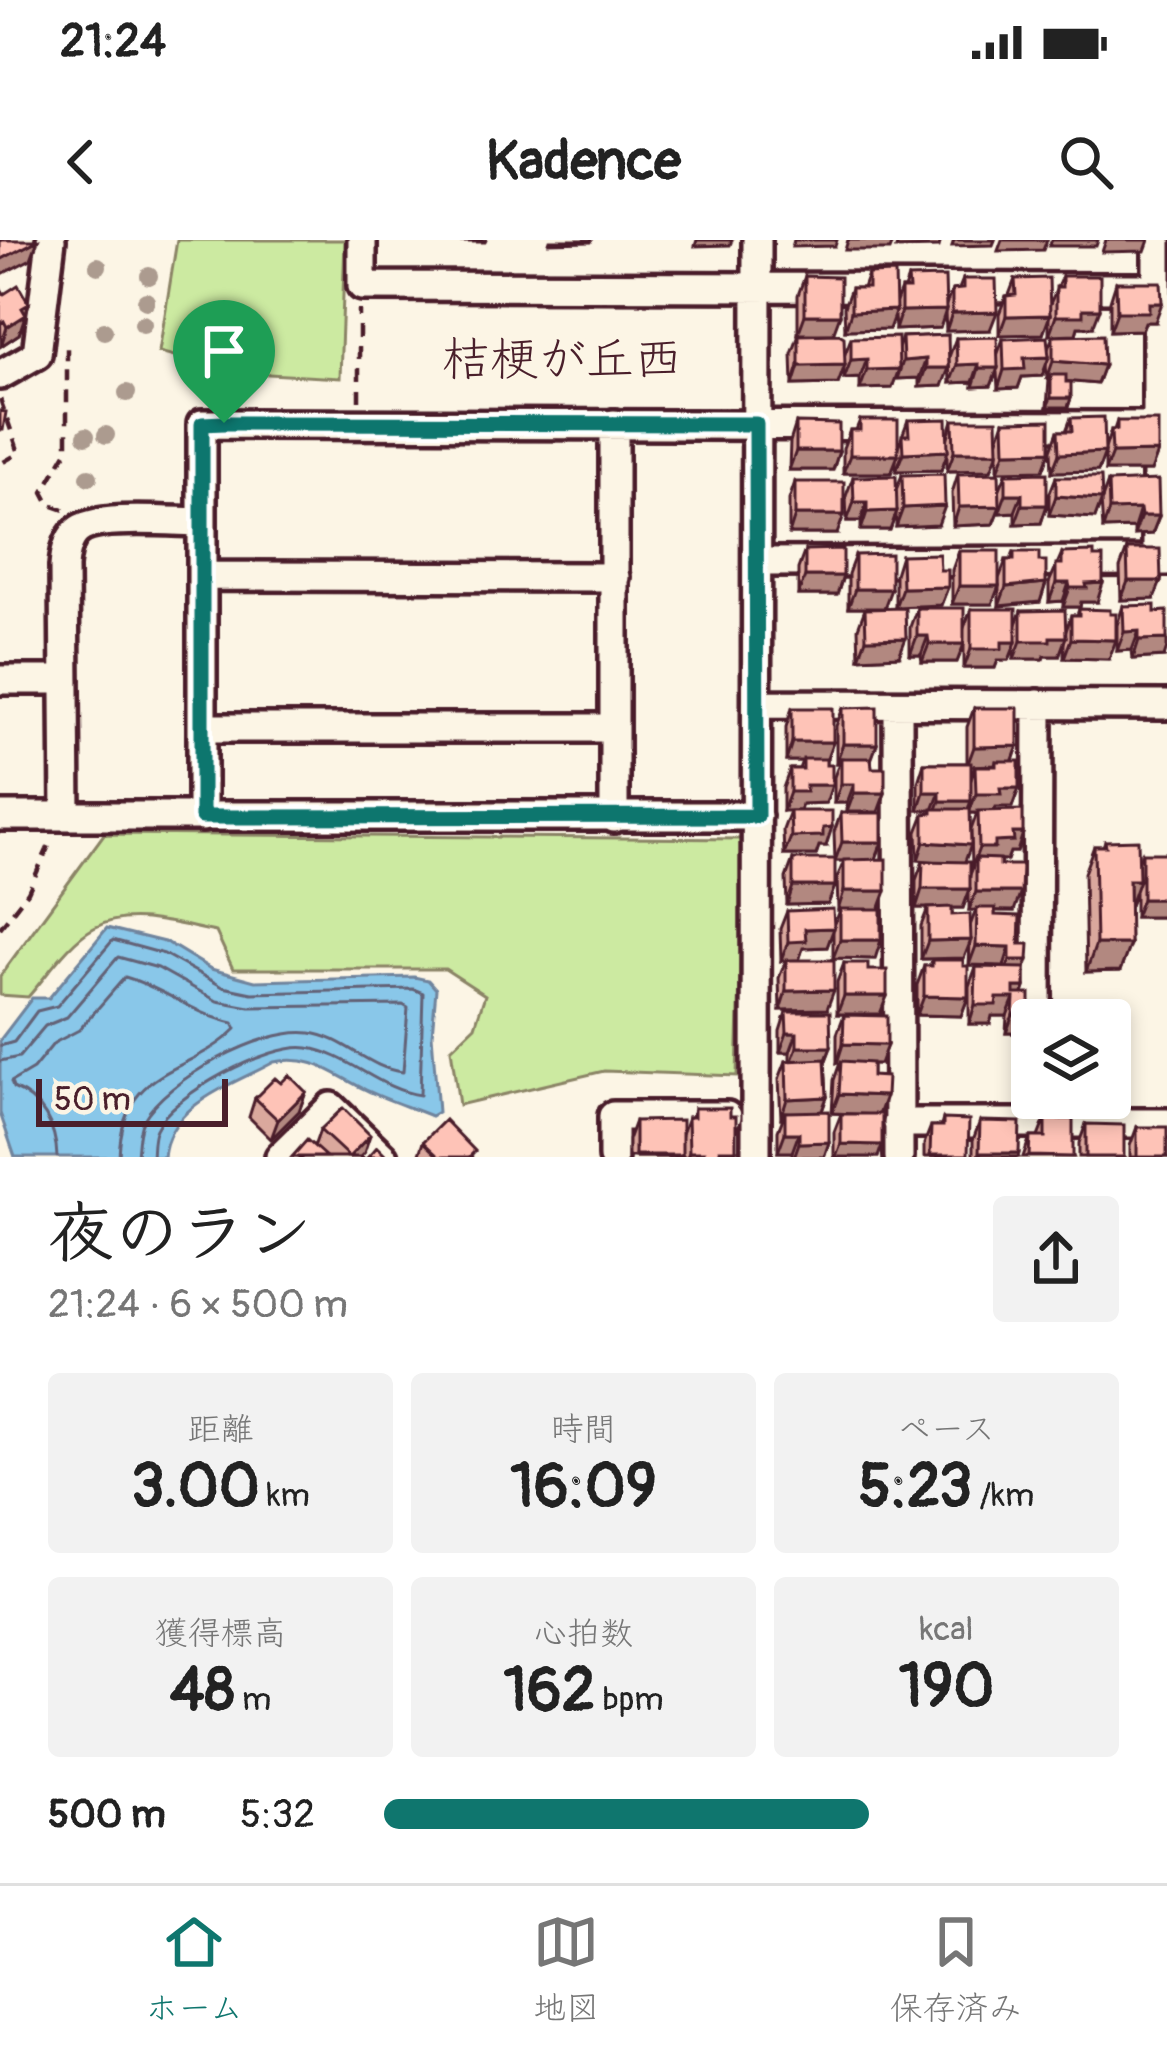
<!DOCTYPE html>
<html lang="ja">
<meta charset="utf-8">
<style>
body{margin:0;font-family:Pangolin,"Klee One",sans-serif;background:#f2f2f2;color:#222;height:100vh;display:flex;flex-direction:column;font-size:45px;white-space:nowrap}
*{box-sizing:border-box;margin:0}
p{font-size:39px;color:#767676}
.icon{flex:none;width:66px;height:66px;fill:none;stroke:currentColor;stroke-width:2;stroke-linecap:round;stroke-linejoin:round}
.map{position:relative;height:917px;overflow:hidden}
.sheet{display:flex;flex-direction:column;background:#fff;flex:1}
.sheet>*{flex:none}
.controls{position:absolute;left:1011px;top:759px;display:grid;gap:24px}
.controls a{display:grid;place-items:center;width:120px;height:120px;border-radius:12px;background:#fff;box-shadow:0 6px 18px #0003;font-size:60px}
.scale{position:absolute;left:36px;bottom:30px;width:192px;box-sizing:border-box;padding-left:12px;border:6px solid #4a1f2b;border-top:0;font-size:33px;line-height:42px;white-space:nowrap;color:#4a1f2b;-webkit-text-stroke:9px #fcf5e5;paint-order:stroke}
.pin{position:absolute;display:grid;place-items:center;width:102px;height:102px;color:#fff;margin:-123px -51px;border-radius:50% 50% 50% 0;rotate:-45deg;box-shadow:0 0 12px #0007}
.pin .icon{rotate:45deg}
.round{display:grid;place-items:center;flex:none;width:126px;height:126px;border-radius:12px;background:#f2f2f2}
.overview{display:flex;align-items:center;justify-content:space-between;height:204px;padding:0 48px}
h1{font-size:66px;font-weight:700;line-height:90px}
.stats{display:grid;grid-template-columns:repeat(3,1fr);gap:18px;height:204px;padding:12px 48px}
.stats div{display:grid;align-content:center;border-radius:12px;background:#f2f2f2;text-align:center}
.stats b{font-size:60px;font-weight:700}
.stats small{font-size:33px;font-weight:400}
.stats p{font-size:33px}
ul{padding:0 48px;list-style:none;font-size:39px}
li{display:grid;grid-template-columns:192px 144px 1fr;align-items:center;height:90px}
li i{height:30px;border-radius:15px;background:#0f766e}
.status{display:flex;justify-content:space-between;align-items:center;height:84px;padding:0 60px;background:#fff;direction:ltr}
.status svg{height:33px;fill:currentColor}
header{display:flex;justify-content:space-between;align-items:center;height:156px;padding:0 48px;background:#fff;font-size:54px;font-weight:700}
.dock{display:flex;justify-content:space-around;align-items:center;height:168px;border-top:3px solid #e0e0e0;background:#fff;font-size:33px;color:#767676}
.dock a{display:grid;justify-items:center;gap:6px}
.dock .active{color:#0f766e}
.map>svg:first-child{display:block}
.green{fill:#cceaa1;stroke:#8b8466;stroke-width:3}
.water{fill:#89c7e9;stroke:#70849d;stroke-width:3}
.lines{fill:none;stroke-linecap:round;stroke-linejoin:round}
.shore{stroke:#636277;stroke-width:3}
.minor-casing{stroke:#4a1f2b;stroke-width:36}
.path{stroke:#4a1f2b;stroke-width:4.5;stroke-dasharray:12 9;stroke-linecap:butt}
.minor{stroke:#fcf5e5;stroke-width:27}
.tree{fill:#ac9b8f}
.wall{fill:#daa89d;stroke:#4a1f2b;stroke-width:3;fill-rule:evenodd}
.shaded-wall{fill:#b28880;stroke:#4a1f2b;stroke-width:3}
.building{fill:#fec3b7;stroke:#4a1f2b;stroke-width:3}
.route-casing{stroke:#fff;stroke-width:24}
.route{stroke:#0f766e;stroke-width:15}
.labels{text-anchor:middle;stroke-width:12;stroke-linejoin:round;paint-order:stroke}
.quarter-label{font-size:48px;fill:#4a1f2b;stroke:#fcf5e5}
</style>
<div class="status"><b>21:24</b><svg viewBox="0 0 49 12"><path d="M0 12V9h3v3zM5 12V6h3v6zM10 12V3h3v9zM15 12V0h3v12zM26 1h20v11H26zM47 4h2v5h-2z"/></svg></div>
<header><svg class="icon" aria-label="back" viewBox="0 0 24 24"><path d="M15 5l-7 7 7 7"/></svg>Kadence<svg class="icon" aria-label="search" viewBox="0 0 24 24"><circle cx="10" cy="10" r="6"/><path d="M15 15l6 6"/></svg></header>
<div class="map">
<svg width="1167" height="917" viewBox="0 0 1167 917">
<rect width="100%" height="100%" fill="#fcf5e5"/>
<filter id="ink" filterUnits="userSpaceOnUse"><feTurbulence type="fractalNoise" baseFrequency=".00833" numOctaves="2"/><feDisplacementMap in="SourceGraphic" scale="24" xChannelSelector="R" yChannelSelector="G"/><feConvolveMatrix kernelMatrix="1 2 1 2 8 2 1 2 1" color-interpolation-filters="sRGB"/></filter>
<g filter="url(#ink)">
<!-- green -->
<path class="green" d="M177,0H345L340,138L234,132L159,112Z
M104,594L744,599L737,836L604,831L459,865L451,809L475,786L485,755L445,729H233L216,692C178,685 129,668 94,688C69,701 47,736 28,757L0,755V736Z"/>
<!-- water -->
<path class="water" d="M107,688L168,703L211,729L255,741L414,737L428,740L436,749L432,795L438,872L431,876C409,867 387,860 366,850C333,834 312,814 274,822C233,845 168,864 164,917H15L0,873V800L32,758H49Z"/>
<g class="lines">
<!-- shore -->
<path class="shore" d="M0,806L14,802L37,771L57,766L113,700L164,714L223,747L252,753L413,749L423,753L420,855C380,850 348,814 308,808C271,802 172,854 156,889C152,897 153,909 152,917
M0,821L19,817L45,786L67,777L118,717L158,728L217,761L250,767L403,765L408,768L403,832C369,829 344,797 310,793C263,787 166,839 143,881C138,891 138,905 137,917
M57,917C56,886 42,860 13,848L11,842L33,829L54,803L79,790L125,737C164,748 193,774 233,783L236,789C188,837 122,823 119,917"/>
<!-- minor casing -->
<g class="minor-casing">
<path id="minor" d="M362,0V46L1147,48
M0,135L37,114L51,0
M1157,321V0
M757,322L1167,321
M202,336L615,337
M0,440H65
M757,464L1167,465
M898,465L899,917
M203,488H614
M0,576H757
M66,576L64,327C65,315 67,300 77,291C96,274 175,282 201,282
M202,577V184L1153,186
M614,578V184
M1037,780L1038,464
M898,883H1167
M280,917L331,867L383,917
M613,917V876H727
M756,917L757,0"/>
</g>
<!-- path -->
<path class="path" d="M0,159L19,213L0,224
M229,160L234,132
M359,161V70
M64,270L50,265L43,252L67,211V101
M0,688L28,652L51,601"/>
<!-- minor -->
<use href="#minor" class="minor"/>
</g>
<!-- trees -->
<g class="tree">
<circle cx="98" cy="26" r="9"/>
<circle cx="149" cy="36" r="9"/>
<circle cx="146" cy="61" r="9"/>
<circle cx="143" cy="84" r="9"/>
<circle cx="104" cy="91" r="9"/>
<circle cx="127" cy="153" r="9"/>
<circle cx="106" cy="195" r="9"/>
<circle cx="86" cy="196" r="9"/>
<circle cx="89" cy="237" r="9"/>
</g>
<!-- wall -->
<path class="wall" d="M868,34L896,62L901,49H904L908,38L946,65L952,50L959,49L963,39L990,90L946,91L945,73L940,88L895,90L894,76L889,89L845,90L844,67L851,48H863Z
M805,36L845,114L851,98L898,109L902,97L948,95L942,146L919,147V138L897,139L896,135L892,148L860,149V138L844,139V128L838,144L793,145L792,114L799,95L826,94H798V55Z
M1062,36L1093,87H1078L1076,94L1049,95V77L1043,94L999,95V74L1006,56L1009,55L1015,39L1050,64Z
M1116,42L1155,82H1145L1142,90L1110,91V61Z
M0,47L4,54L26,75L19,94L1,106Z
M1053,96L1104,125L1097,144L1066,141L1071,158L1068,167H1047L1049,140L1047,139L1046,123L1042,136L1022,137L1018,148L998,149L997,132L991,146L973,147V142L950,143L949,117L956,98L998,113L1003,99L1048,109Z
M1071,178L1105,209L1111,190H1114L1117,181L1158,212L1151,231H1105V213L1098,231L1052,232L1051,210L1058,191H1066Z
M860,180L898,207L908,180L948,197L953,180L998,199L1004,181L1050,211L1043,230L998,231V212L991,230L947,231V214L941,230L896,231V220L891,233H843V208L850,190H856Z
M796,183L839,211L833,230H789L790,202Z
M958,234L999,251L1006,234L1047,265L1041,283L1015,284V272L999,273V268L993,284L953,286L952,253Z
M902,235L938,285L896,287V273L890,290H861V281H847L846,256L853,237L896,250Z
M1056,237L1102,259L1108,242L1159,276L1152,294L1134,295V288L1103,289L1101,261L1095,278L1049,275V255Z
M795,242L837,294H789V260Z
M1127,309L1154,359L1121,360L1120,328Z
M805,310L843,336L837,355H798V329Z
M959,311L992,364H952V330Z
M1014,312L1039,321L1046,343L1040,362L999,366V339L1006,320H1011Z
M1062,313L1097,362H1081L1080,367H1063V361L1049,362V343Z
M855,315L884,368H848V334Z
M901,315L940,330L948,347L941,365L895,367V334Z
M1123,366L1164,417L1133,419L1132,410L1117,411V385Z
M917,368L964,388L971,369L1016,384L1021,371L1066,391L1071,375H1077L1079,369L1109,419L1064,418V400L1059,416H1044L1043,419H1014V406L1009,420H998L995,428H964V405L957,422H922L921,415H910V387Z
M865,369L899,416L859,418L858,388Z
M792,468L833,502L826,521V563L802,564L783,571V548L790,529H799L802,521H786V487Z
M843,468L877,504L871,519L872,528L885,553L878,572H847V563H834V537L839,523H836V486Z
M974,468L1018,506L1013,521L1019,548L1012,567H996L994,571L1023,593L1017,612H1010L1007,620H1000L1014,671H995V675L1019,704L1025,728V747L1023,754L1030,775L1023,793H1006L1007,776H992L990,784H969V746L976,727L1004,726L969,725L970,702L964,718L921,719V686L928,668H916V640L923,621H929L918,620L917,592L924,574L931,573L932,570H918V542L924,523H967V487ZM995,525L975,526L971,540V526ZM970,573H977L971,590L972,627H973L970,635L965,621ZM969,652V670H976L970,686L952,675V668H963Z
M790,571L826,606H819L816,615H784L783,590Z
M841,573L882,602L876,619L880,669L875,719L833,718V690L827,707L803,708L799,720L827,769L780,770L779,738L786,720L781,721L780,689L787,671L834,686L840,670H838L837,638L844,621H835L834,592Z
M1105,601L1139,620L1142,613L1166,677H1135V652L1129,668L1130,704L1120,731L1086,732L1084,633L1094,606H1103Z
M793,619L835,646L828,664L787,665L786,638Z
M932,720L963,726L968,757L961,776L917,775V745L924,726H930Z
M844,723L868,730L887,756L880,774H837V742Z
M786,772L831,807L825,823L827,857L822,871L829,902L824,917H792V912H778V891L783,878H781L779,839L786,821H790V812H780V791Z
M844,775L887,805L880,824H872V836L879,874L882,905L878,917H834V892L841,874H851L832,873L834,840L840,823H837V794Z
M281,843L306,852L299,871L271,899L249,877L255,858Z
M694,868L730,876L736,910L733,917H682V915L681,917H628V900L635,881L682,894L688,877H692Z
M943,879L968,917H924V904L931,886H941Z
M1045,879L1073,917H1023L1030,897H1038Z
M980,881L1018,917H973V900Z
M1086,884L1124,917H1079V903Z
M1137,887L1167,917H1130V906Z
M320,890L364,913L360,917H292L314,907Z
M423,902L473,917H418Z"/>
<!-- shaded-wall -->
<path class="shaded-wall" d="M38,0L31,19L0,35V20Z
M461,0H486L485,2H460Z
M550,0H592L591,2L549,3Z
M697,0H732L730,5L695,6Z
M794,0H837L835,6L792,7Z
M848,0H894L890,10H845Z
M899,0H941L939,7L896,8Z
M954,0H995L993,5L952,6Z
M1002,0H1047L1043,10L998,11Z
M1052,0H1098L1096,6H1049Z
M1106,0H1149L1145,11L1102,12Z
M1149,63H1162L1155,82H1145L1142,90L1110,91L1117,72Z
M29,64L19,94L1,106L7,87L22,68Z
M1083,69H1100L1093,87H1078L1076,94L1049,95L1056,76Z
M896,70L889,89L845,90L851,72Z
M946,70L940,88L895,90L901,71Z
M997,72L990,90L946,91L952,73Z
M805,75H840L833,94H798Z
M1050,75L1043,94L999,95L1006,76Z
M1049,117L1042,136L1022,137L1018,148L998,149L1004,130L1024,118Z
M867,119L860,138L844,139L851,120Z
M926,119L919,138L897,139L903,121Z
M1053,121L1104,125L1097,144L1051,140V135L1049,140L1047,139Z
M979,124L973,142L950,143L957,125Z
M845,125L838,144L793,145L799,126Z
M926,128H949L942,146L919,147Z
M979,128H998L991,146L973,147Z
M899,129L892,148L860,149L867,130Z
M1051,158H1071L1068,167H1047Z
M796,211H839L833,230H789Z
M948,211L941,230L896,231L903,213Z
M1050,211L1043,230L998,231L1005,212Z
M954,212H998L991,230L947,231Z
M1105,212L1098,231L1052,232L1059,214Z
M1158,212L1151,231H1105L1112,213Z
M850,215H898L891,233H843Z
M1006,254H1022L1015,272L999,273Z
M1056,256L1102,259L1095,278L1049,275Z
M854,262H867L861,281H847Z
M1022,265H1047L1041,283L1015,284Z
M945,266L938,285L896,287L903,268Z
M1000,266L993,284L953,286L959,267Z
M1140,269L1134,288L1103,289L1109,270Z
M897,271L890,290H861L867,272Z
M795,275H844L837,294H789Z
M1141,276H1159L1152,294L1134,295Z
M805,336H843L837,355H798Z
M1128,341H1161L1154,359L1121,360Z
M1046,343L1040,362L999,366L1006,347Z
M1056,343H1069L1063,361L1049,362Z
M1103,343L1097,362H1081L1080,367H1063L1070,348L1086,344Z
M959,346H999L992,364H952Z
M948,347L941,365L895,367L902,348Z
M855,349H891L884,368H848Z
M1139,391L1132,410L1117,411L1124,392Z
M917,396H928L921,415H910Z
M1050,397H1066L1059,416H1044L1043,419H1014L1021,401Z
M906,398L899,416L859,418L866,399Z
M1071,399L1116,400L1109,419L1064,418Z
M1167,399V408L1164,417L1133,419L1139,400Z
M1002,402H1016L1009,420H998L995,428H964L971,409Z
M929,404H964L957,422H922Z
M792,502H833L826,521H786Z
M843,504H877L870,523L841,518L839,523H836Z
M1018,506L1011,525L996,521L995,525L967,526L974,507Z
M841,544H854L847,563H834Z
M806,545H832L826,563L802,564L800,571H783L790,552Z
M1000,548H1019L1012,567H996L994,573H969L976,554Z
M924,552H940L933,570H918Z
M854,553H885L878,572H847Z
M940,561H971L964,579L933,580Z
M832,587L826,606H819L816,615H784L791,597L823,588Z
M1013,593H1023L1017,612H1010L1007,620L976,618L972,627L979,608Z
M842,602H882L875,620L835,621Z
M924,602L971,605L964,624L918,620Z
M1129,640H1139L1129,668Z
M793,646H835L828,664L787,665Z
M922,649H970L963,668H916Z
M844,651H886L879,670H838Z
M976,652H1021L1014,671L969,670Z
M1142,659H1167L1166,677H1135Z
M834,688L827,707L803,708L799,720L781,721L788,702L805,689Z
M840,700H881L875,719L833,718Z
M971,700L964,718L921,719L928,701Z
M1096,704H1130L1120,731L1086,732Z
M976,706L1010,707L1004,726L969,725Z
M1010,720H1028L1021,739L1003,738Z
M1014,747H1025L1019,766L1014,758L1007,776H992L990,784H969L975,765L997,758Z
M834,750L827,769L780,770L786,751Z
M844,756H887L880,774H837Z
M924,756L968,757L961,776L917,775Z
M1013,775H1030L1023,793H1006Z
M787,793H797L790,812H780Z
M843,804L887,805L880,824L837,823Z
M797,807H831L824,825L790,826Z
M306,852L299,871L271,899L278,880Z
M839,854L886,856L879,875L832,873Z
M827,857L820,876L785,872L783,878H781L787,859Z
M785,893H799L792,912H778Z
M370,895L364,913L360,917H349Z
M829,902L824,917H794L799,903Z
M841,904L882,905L878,917H836Z
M720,910H736L733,917H717Z
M689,912H704L702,917H687Z
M979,913H1019L1018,917H978Z
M635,915H682L681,917H635Z"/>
<!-- building -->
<path class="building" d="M0,0H38L0,20Z
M895,33L896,70L851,72V48H868V34Z
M805,36L840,37V75H805Z
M1062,36H1100V69H1083V76H1056V47H1062Z
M945,37L946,70L901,71V49H909L908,38Z
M1049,38L1050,75L1006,76V56L1016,55L1015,39Z
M963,39H996L997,72L952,73V50L963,49Z
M1116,42H1161L1162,63H1149V72H1117Z
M18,45L29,64L22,68L26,75L7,87L4,81L0,84V47L4,54Z
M839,94L844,97L845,125L799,126V95Z
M948,95L949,128H926V119L903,121L902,97Z
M1103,95L1104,125L1053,121V96Z
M898,97L899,129L867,130V119L851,120V98Z
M997,97L998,128H979V124L957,125L956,98Z
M1047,97L1049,117L1024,118L1025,129L1004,130L1003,99Z
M1051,135H1066V142H1071V158H1051Z
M0,171L6,172L3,190H0Z
M1104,177L1105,212L1059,214L1058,191H1072L1071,178Z
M947,179L948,211L903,213L902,195H909L908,180Z
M860,180H898V215H850V190H860Z
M953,180H997L998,212H954Z
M1050,180V211L1005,212L1004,181Z
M1117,181H1158V212L1112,213L1111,190H1117Z
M796,183L839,184V211H796Z
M999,233L1000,266L959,267L958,234Z
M1047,233V265H1022V254H1006V234Z
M944,234L945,266L903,268L902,235Z
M896,236L897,271L867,272V262H854L853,237Z
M1056,237H1101L1102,259L1056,256Z
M1158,240L1159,276H1141L1140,269L1109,270L1108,242Z
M795,242H844V275H795Z
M843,309V336H805V310Z
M1127,309H1160L1161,341H1128Z
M959,311H999V346H959Z
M1014,312H1039V321H1046V343L1006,347V320H1014Z
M1094,312V317H1103V343L1086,344L1087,348H1070L1069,343H1056V324H1062V313Z
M891,314V349H855V315Z
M939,314L940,330H948V347L902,348L901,315Z
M1155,365V372L1167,371V399L1139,400V391L1124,392L1123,366Z
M905,368L906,398L866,399L865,369Z
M917,368H964V404H929L928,396H917Z
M971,369H1016V402H1002V409H971Z
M1079,369L1110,370V374H1116V400L1071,399V375H1079Z
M1065,370L1066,397H1050V401H1021V371Z
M877,467V504H843V468Z
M792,468H833V502H792Z
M974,468H1018V506L974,507Z
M841,518H871L872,528H885V553H854V544H841Z
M803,519H826V525H832V545H806V552H790V529H803Z
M996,521H1019V548H1000L1001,554H976L975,526H996Z
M924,523H971V561H940V552H924Z
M932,569H970L971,605L924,602V574L932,573Z
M1023,570V593H1013L1014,601L995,602V608H979L978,571Z
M790,571H832V587L823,588V596L791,597Z
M841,573H882V602H842Z
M1138,600L1139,640H1129L1130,704H1096L1094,606H1106L1105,601Z
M1142,613H1167V659H1142Z
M976,618L1000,619V625H1022L1021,652H976Z
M793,619H835V646H793Z
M886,619V651H844V620Z
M923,621L970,622V649H922Z
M952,667V675L970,674L971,700L928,701V668Z
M977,668H995V675L1020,676L1019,704H1029L1028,720H1010V707L976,706Z
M833,669L834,688L805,689L806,701L788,702L787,671Z
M840,669H881V700H840Z
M786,720H834V750L786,751Z
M932,720H963V726H968V757L924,756V726H932Z
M844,723H868V730H887V756H844Z
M976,727L1025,728V747H1014V754H1030V775H1013L1014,758H997L996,765H975Z
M786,772H830L831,807H797V793H787Z
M844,775L887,776V805L843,804Z
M825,819L827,857L787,859L786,821Z
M841,821L872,823V836L887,837L886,856L839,854Z
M289,835L306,852L278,880L255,858L275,838L281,843Z
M343,868L370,895L349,917L320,890Z
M694,868H730V876H736V910H720V917H704V912H689L688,877H694Z
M829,871V902L799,903V893H785V872Z
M841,874H882V905L841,904Z
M943,879L969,880L968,915H930L931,886H943Z
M1045,879H1073V917L1029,916L1030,897H1045Z
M445,880L475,911L469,917H439L423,902Z
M682,880V915H635V881Z
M980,881L1020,882L1019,913H979Z
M1086,884L1124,885V917H1086Z
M1137,887H1167V917H1137Z
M307,900L326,917H292Z
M377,907L387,917H368Z"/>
</g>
<g class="lines" filter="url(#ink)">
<!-- route casing -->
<g class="route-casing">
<path id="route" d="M224,183L756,184L757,576L202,577V184Z"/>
</g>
<!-- route -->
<use href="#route" class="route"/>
</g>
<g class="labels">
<!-- quarter labels -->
<g class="quarter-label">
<text x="562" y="135">桔梗が丘西</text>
</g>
</g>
</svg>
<div class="controls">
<a><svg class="icon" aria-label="layers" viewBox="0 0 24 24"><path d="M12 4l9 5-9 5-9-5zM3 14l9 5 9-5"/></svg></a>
</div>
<div class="scale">50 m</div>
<div class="pin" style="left:224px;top:183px;background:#1e9e55"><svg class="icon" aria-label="arrive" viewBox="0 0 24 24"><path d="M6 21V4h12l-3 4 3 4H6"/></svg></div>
</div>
<section class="sheet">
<div class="overview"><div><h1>夜のラン</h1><p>21:24 · 6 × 500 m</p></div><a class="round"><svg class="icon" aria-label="share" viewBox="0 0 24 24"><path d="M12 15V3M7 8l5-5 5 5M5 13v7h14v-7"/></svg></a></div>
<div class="stats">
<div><p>距離</p><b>3.00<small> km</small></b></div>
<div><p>時間</p><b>16:09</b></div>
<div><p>ペース</p><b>5:23<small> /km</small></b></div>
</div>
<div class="stats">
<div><p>獲得標高</p><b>48<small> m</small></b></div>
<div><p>心拍数</p><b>162<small> bpm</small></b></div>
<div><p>kcal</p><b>190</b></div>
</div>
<ul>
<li><b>500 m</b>5:32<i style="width:66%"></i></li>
</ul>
</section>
<nav class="dock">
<a class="active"><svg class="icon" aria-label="home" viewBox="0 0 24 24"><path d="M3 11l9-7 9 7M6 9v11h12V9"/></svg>ホーム</a>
<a><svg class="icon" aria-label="map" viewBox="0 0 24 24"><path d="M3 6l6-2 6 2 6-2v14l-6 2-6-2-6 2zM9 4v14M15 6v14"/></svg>地図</a>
<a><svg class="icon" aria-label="saved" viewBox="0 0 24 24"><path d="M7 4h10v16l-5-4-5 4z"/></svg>保存済み</a>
</nav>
